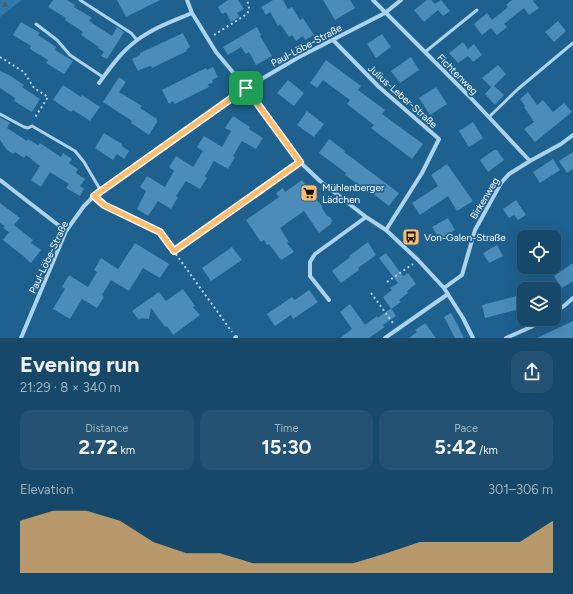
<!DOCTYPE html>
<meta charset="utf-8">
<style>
body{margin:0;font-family:Figtree,sans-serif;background:#235272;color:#f1f3f6;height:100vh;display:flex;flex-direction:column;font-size:15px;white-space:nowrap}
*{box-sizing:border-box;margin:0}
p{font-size:13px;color:#9eb2c1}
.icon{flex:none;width:22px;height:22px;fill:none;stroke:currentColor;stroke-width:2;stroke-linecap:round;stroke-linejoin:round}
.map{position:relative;height:338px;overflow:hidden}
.sheet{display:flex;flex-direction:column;background:#16486a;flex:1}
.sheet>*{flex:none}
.tools{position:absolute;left:517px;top:230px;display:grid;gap:8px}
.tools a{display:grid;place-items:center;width:44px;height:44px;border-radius:8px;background:#16486a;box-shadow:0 4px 16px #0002,0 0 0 1px #35607e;font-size:20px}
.pin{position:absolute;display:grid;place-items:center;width:34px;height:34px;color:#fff;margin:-17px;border-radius:8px;box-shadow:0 2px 6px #0006}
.round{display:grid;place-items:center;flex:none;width:42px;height:42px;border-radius:12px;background:#235272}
.head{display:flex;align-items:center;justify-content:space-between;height:68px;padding:0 20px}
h1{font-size:22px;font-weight:700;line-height:30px}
.figures{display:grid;grid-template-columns:repeat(3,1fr);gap:6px;height:68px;padding:4px 20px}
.figures div{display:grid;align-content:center;border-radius:10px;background:#235272;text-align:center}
.figures b{font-size:20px;font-weight:700}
.figures small{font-size:11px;font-weight:400}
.figures p{font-size:11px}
.chart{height:112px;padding:8px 20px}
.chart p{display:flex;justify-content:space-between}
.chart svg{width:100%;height:72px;margin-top:4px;fill:#fbbc6c;opacity:.7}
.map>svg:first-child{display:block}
.forest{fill:url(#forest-firs)}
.building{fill:#4b8cb8}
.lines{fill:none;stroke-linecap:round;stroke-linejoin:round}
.path{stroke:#acd3ed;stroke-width:2;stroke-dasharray:2 3;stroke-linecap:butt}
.service{stroke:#acd3ed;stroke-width:3}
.minor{stroke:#acd3ed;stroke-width:4}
.route-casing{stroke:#fff;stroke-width:8}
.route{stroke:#fbbc6c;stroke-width:5}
.labels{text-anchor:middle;stroke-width:3.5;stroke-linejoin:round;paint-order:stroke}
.street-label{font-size:10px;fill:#fff;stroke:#1e608e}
.poi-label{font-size:10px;fill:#fff;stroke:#1e608e;text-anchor:start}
</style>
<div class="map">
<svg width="573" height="338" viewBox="0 0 573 338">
<defs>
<pattern id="forest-firs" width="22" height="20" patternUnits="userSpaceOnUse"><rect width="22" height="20" fill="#2f79aa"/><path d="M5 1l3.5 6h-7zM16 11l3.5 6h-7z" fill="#3e627b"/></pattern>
</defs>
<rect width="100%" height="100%" fill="#1e608e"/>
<!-- forest -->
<path class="forest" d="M0,0H22L0,17Z"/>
<!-- building -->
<path class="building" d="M53,0H67L75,5L74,7L92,18L89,21L112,36L117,27L124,32L107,59L101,56L104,52L98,48L99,47L81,35L83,32L65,20L66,18L48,7Z
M117,0H160L126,17Z
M228,0H238L244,9L237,13L239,17L231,22L226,12L222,14L218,7Z
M273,0H283L288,9L292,7L300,20L303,18L314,35L305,40L303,36L296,41L292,35L289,37L280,24L278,26L270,12L266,15L261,7Z
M323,0H350L355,8L335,20Z
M427,0H431L435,4L441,0L450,11L443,16L438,10L424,22L414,10Z
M512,0H534L533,1L539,8L529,15L524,8L504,24L507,27L497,35L491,28L482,35L474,24L487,13L492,20L508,7L506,5Z
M558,21L566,31L554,42L545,32Z
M21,22L40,33L38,35L56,47L55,50L73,61L64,74L46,63L48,60L30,49L31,46L13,35Z
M257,27L261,35L260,36L272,56L256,65L249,52L246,54L241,47L228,55L223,47Z
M183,33L190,47L186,50L187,51L152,68L151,66L144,68L138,71L132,59L140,55V53Z
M382,34L391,47L376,58L367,44Z
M463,42L468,49L474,44L482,55L473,62L468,56L458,63L449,53Z
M411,57L419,70L400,83L391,71Z
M326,60L361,86L358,90L385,110L382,114L423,144L412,159L371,128L374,125L347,104L350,100L323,80L317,88L310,83Z
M498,65L506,74L494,86L504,95L495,105L485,94L491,87L482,78Z
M213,67L218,77L212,80L213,83L208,84L209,87L175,104L173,101L169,104L162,90L206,68L207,70Z
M0,71L9,75L24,85L22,87L40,99L32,112L14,101L15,98L0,88Z
M119,77L126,82L119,92L142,106L140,108L157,119V122L149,135L131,123L132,121L103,102Z
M288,80L304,93L294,106L277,93Z
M63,85L81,97L82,95L100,107L90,121L73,110L71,112L53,100Z
M436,87L447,104L430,115L419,98Z
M528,92L537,105L543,100L553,112L564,103L572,112L535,142L524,129L534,122L524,107L525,106L520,99Z
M307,111L324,124L314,137L297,125Z
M233,116L250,127L249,129L263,138L256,149L242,141L233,156L235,157L228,169L214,161L205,176L207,178L200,189L186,181L176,196L178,197L171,209L158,201L148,216L137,209L146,191L140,187L147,176L165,187L174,171L169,167L176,156L193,167L203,151L197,147L204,136L222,147L231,131L225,128Z
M0,117L10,123L7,128L27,141L28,139L38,145L40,143L61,157L63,153L72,159L69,163L78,169L76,173L85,179L80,186L84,189L80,196L66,188L69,184L50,172L41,187L31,180L40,166L26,155L24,158L15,152L13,154L7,150L0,140Z
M473,122L483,138L469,147L459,131Z
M104,133L122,144V146L129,151L124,159L117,154L113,160L95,148Z
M329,139L345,151L344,152L399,193L389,206L363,186L362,187L345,175L346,173L319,153Z
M494,150H497L504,160L488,172L480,160Z
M573,152V169L567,173L559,161Z
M553,159L560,170L540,183L533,172Z
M447,164L473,201L457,211L448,196L420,215L412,203L438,186L431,175Z
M302,180L318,202L320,203L322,206V208L327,216L330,217L332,220L331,224L319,233L304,211L280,228L289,242L287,243L294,252L281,260L269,244L267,245L264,240L261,242L246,220L279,197L276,193L283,188L285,192Z
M516,200L526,215L518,220L514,215L509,218L503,209Z
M0,203L20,218L14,225L33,240L31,243L41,250L31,263L22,255L3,240L9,232L3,228L5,226L0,223Z
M448,218L455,230L440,240L432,227Z
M368,242L376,255L358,268L359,270L341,283L332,271L350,257L349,256Z
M135,243L169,264L160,278L143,268L129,291L111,280L102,295L104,297L97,308L82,299L70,319L53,309L65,289L62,287L69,275L88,287L97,272L94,270L101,258L118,269Z
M497,245L503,256L489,263L483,253Z
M232,247L242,260L211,281L202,268Z
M386,253L403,276L408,273L416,284L407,291L408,293L399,300L401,302L391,309L383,297L392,290L390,288L398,283L379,258Z
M573,263V281L562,288L554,276Z
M183,289L195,306L193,307L200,315L173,335L167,326L165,327L151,308L149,319L141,318L139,320L132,311L159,292L166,301Z
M309,290L318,302L293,319L291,315L275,326L267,314L292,297L295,300Z
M524,294V308L485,318L482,305Z
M350,304L365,325L377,316L378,318L391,308L396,316L383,325L385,327L369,338H340L352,329L340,312Z
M451,313L457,324L464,338H455L444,317Z
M573,321V338H537Z
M425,323L436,338H409L417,332L415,330Z"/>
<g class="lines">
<!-- path -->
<path class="path" d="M214,35L247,14C250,9 249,6 247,0
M0,57L24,72L34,88L48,97L34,119
M100,201L104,205L160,232L232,332
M174,251L186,243
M387,282L413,264
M371,293L393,323"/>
<!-- service -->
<path class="service" d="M80,0L131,33L137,40
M36,24L57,40L70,55L103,77
M425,52L477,10
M0,114L24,127L28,128L32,126L75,151L84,162L101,191
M489,117L518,89L573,43"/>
<!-- minor -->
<path class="minor" d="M187,0L192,13L216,52L246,88L300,162L320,181L366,217L386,230L418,260L444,288L463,318L473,338
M373,0L469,96L530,161
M333,40L379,87L439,139L422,173L386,230
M99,83C110,68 121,52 136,41C153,28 173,21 192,13
M0,180L66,231
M191,240L300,162
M444,288L462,275L475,230L501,183L509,174L530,161L561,144L573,135
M329,300L310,276V262L315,254L366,217
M554,312L564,306L573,298
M21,338L66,231L84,206L94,196L246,88L299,57L385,13L401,0
M235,338L236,337
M385,338L448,294
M506,338L531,327L543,319"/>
</g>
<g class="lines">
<!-- route casing -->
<g class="route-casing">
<path id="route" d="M246,88L300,162L174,251L160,232L104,205L94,196Z"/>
</g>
<!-- route -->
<use href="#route" class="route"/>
</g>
<!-- icons -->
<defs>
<g id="supermarket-square" transform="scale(0.9)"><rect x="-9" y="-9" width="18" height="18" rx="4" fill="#fbbc6c" stroke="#1e608e"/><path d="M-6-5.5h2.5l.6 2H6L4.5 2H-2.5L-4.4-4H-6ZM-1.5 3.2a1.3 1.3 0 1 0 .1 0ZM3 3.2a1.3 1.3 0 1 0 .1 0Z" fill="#111"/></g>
<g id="bus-square" transform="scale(0.9)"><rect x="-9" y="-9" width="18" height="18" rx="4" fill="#fbbc6c" stroke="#1e608e"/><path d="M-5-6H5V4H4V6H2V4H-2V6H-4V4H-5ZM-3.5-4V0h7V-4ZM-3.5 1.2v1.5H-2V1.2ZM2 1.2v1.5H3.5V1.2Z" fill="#111"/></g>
</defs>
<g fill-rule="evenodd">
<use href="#supermarket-square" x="309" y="193"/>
<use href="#bus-square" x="411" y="237"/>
</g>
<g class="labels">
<!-- street labels -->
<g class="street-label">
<text transform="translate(306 45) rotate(-28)" y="4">Paul-Löbe-Straße</text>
<text transform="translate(458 74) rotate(45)" y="4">Fichtenweg</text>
<text transform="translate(403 96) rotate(42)" y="4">Julius-Leber-Straße</text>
<text transform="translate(484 198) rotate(-59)" y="4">Birkenweg</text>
<text transform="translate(48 257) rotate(-65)" y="4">Paul-Löbe-Straße</text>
</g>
<!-- poi labels -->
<g class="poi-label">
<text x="322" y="191">Mühlenberger<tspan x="322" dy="12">Lädchen</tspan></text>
<text x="424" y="241">Von-Galen-Straße</text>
</g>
</g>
</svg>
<div class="tools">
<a><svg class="icon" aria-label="locate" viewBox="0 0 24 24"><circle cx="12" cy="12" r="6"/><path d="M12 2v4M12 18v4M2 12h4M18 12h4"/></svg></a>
<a><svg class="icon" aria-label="layers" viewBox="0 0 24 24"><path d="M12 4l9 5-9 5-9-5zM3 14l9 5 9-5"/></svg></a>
</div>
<div class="pin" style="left:246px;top:88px;background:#1e9e55"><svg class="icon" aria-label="arrive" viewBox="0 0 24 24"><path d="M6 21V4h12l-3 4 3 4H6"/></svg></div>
</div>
<section class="sheet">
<div class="head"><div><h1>Evening run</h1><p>21:29 · 8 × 340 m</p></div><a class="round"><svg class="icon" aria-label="share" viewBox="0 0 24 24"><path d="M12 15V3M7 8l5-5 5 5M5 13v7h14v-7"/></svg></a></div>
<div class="figures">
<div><p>Distance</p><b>2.72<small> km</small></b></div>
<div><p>Time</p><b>15:30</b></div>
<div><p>Pace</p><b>5:42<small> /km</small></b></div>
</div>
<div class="chart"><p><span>Elevation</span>301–306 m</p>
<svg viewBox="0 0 160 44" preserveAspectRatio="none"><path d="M0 44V12L10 6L20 6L30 12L40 25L50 32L60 32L70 38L80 38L90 38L100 38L110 32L120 25L130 25L140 25L150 25L160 12V44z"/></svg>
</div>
</section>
